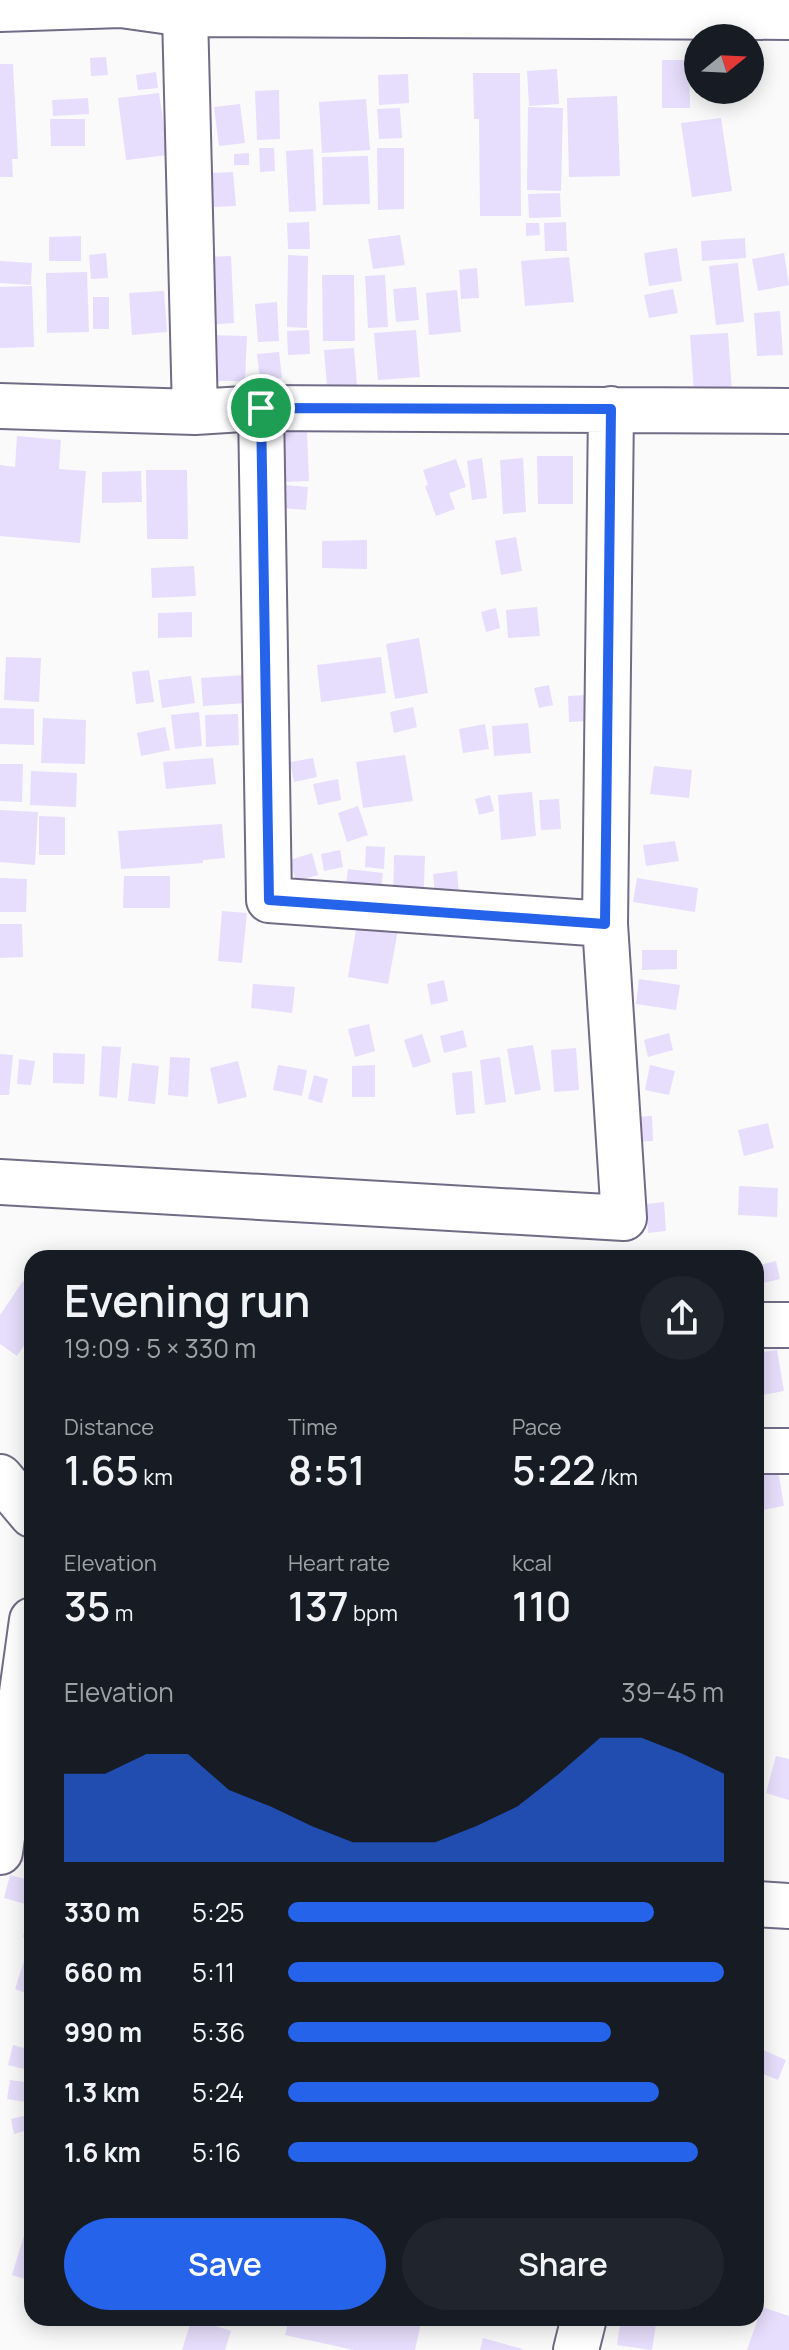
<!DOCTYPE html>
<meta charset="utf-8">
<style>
body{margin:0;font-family:Manrope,sans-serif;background:#20242c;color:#f1f3f6;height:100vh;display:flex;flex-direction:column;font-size:30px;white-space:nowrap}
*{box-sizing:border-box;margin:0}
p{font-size:26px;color:#9ea1a6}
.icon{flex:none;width:44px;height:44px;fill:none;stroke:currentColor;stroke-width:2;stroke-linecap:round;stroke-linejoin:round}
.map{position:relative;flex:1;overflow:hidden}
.side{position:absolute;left:24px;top:1250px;width:740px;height:1076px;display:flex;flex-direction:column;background:#171b24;border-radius:24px;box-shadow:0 4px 20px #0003}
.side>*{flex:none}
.needle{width:52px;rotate:72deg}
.fabs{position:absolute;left:684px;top:24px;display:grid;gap:16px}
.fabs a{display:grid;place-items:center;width:80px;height:80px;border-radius:50%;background:#171b24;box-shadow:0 4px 20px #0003;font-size:40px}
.pin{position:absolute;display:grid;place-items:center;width:68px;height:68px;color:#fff;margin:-34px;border:4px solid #fff;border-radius:50%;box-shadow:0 2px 8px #0007}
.round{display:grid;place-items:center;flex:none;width:84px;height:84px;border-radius:42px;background:#20242c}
.head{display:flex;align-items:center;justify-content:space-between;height:136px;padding:0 40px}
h1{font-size:44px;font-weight:600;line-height:60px}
.figures{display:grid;grid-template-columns:repeat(3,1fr);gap:12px;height:136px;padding:8px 40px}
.figures div{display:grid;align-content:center}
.figures b{font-size:40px;font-weight:600}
.figures small{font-size:22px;font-weight:400}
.figures p{font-size:22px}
.chart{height:224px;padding:16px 40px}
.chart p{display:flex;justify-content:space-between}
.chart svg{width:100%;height:144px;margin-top:8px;fill:#2563eb;opacity:.7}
.action{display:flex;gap:16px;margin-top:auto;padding:16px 40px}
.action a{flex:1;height:92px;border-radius:48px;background:#2563eb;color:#fff;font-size:32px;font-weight:600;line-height:92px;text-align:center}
.action a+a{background:#20242c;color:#f1f3f6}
ul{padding:0 40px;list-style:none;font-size:26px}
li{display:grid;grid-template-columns:128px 96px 1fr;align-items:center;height:60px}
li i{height:20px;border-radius:10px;background:#2563eb}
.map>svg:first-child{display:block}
.building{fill:#e6defc}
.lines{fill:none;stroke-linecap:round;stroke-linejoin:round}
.minor-casing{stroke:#726b86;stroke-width:48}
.minor{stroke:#fff;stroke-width:44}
.route-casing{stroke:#fff;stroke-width:16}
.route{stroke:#2563eb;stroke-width:10}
</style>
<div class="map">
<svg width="789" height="2350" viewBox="0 0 789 2350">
<rect width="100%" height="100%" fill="#fafafa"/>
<!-- building -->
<path class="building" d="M106,57L108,75L91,76L90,58Z
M662,60H689L690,108H662Z
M0,64H13L18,159H12L13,177H0Z
M557,69L559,104L529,106L527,71Z
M156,72L158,88L138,90L136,75Z
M473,73H520L521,216H480L479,119H474Z
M408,74L409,103L379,105L378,75Z
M279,90L280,139L257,140L255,91Z
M159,93L168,155L126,160L118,98Z
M617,96L620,176L569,177L567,98Z
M88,98L89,114L53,116L52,100Z
M366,99L370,150L322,153L319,102Z
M240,104L245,143L219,146L214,107Z
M528,107L563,108L561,191L527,190Z
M400,108L402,138L379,139L377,109Z
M721,118L732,191L692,197L681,123Z
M50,119H85V146H51Z
M259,148H274L275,171L260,172Z
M377,148H404V209L378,210Z
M313,149L316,211L289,212L286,151Z
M249,153V165H234V154Z
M368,156L370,204L323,205L322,157Z
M233,172L236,206L212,207L210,173Z
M560,193L561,217L529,218L528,194Z
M309,222L310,249H288L287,223Z
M566,222L567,251H545L544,223Z
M526,223H539L540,235L526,236Z
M400,235L405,265L373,269L368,239Z
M81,236V261H49V237Z
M745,238L746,258L702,261L701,241Z
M677,248L682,281L649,286L644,253Z
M106,253L108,278L91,279L89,255Z
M784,253L789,285L758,291L752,259Z
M288,255L308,256L307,328L287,327Z
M231,256L234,323L208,325L205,257Z
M569,257L574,302L525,306L521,261Z
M0,261L32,263L31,285L0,283Z
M738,263L744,322L716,325L709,266Z
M477,268L479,298L461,299L459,270Z
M87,272L89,332L47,333L46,273Z
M322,275H354L355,341H323Z
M385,275L388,327L368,328L365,276Z
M32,286L34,347L0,348V287Z
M416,287L419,320L396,322L393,289Z
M673,289L678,313L649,318L644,295Z
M457,290L461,332L429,335L426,293Z
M164,291L167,332L132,335L129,293Z
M93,297H109V329H93Z
M277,302L279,341L258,342L255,304Z
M780,311L783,355L757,356L754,313Z
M309,330L310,354L288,355L287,331Z
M416,330L420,377L378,380L374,333Z
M728,333L732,392L694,394L690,335Z
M207,335L247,336L245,381H206Z
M354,348L357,385L327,387L324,350Z
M279,352L282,378L260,380L257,354Z
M281,432H307L309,481L283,482Z
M17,436L61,440L59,469L86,471L80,543L0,536V465L15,467Z
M537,456H573V504H538Z
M482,458L487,498L472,500L467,461Z
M523,458L526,512L503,514L500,460Z
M456,459L466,487L449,493L455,509L436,516L425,486L428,485L423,470Z
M146,470H187L188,539H147Z
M141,471L142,502L102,503V472Z
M285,485L308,487L306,510L282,508Z
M516,537L522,571L501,575L495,541Z
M367,540V569L322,568V541Z
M194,566L196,596L152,598L151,568Z
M537,607L540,636L508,638L506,610Z
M496,608L500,628L486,632L481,612Z
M192,612V637L158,638V613Z
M419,638L428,693L395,699L386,644Z
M6,657L41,658L39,702L4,700Z
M381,657L386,693L321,702L317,665Z
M149,670L154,702L136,704L132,672Z
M244,675L246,703L203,706L201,678Z
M191,676L195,703L162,708L158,680Z
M549,685L553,705L539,708L534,688Z
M587,695L588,721L569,722L568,696Z
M413,707L417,727L394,733L390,712Z
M0,708L34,709V745L0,744Z
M199,712L202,746L175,749L171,715Z
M238,714L239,745L206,747L205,715Z
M43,718L86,720L85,764L41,763Z
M528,723L531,753L494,756L492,726Z
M485,724L489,749L463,753L459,729Z
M165,727L170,750L141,756L137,733Z
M405,755L413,801L363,808L356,762Z
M213,758L216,784L166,789L163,762Z
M313,758L317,777L294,782L290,762Z
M0,764H23L22,802L0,801Z
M654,766L692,770L689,798L650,794Z
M31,771L77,773L76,807L30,805Z
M338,779L341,800L318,805L313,784Z
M532,792L536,836L501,840L498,795Z
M490,795L494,811L479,815L475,799Z
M559,799L561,829L541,830L539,800Z
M358,806L368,835L347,842L338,813Z
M0,810L38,812L35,865L0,862Z
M39,816L65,817V855H39Z
M222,824L225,858L203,860V863L121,869L118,831Z
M675,841L679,861L646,866L643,845Z
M366,846L385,847L384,869L365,867Z
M340,850L343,867L324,871L321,854Z
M312,853L318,875L296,881L290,860Z
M394,855L425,856L423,910L393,908Z
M348,869L383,873L380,898L345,893Z
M457,871L460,904L436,906L433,874Z
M124,876H170V908H123Z
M0,878L27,879L26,912H0Z
M637,878L698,888L695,912L633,902Z
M222,911L247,913L242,963L218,961Z
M358,918L399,925L388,984L348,977Z
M0,924H22L23,957L0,958Z
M642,950H677V969L642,970Z
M639,979L680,985L676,1010L636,1004Z
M444,980L448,1001L431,1005L427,984Z
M253,984L295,987L292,1013L251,1008Z
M369,1024L375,1051L355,1057L348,1029Z
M463,1030L467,1047L444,1053L440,1036Z
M669,1033L673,1050L648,1057L644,1040Z
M422,1034L431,1062L413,1068L404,1040Z
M533,1045L541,1090L515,1095L507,1049Z
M102,1046L121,1047L117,1098L99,1096Z
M576,1048L579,1090L554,1092L551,1050Z
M53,1053L85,1054L84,1084L53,1083Z
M0,1054L13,1055L9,1095H0Z
M170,1057L190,1058L188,1097L168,1095Z
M500,1057L506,1102L485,1105L480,1060Z
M19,1059L35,1061L31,1085L17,1084Z
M238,1061L247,1097L218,1104L210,1068Z
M132,1063L159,1066L155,1104L128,1101Z
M278,1065L307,1070L302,1096L273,1090Z
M375,1065V1097H352V1066Z
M650,1065L675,1071L669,1095L645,1090Z
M472,1071L475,1113L456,1115L452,1073Z
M314,1075L328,1079L322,1103L308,1099Z
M652,1116L653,1141L636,1142L635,1117Z
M768,1123L774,1148L744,1156L738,1130Z
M739,1186L778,1188L777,1217L738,1215Z
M664,1202L666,1231L648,1233L646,1204Z
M776,1261L780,1279L759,1284L756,1266Z
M23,1281L32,1287V1334L17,1356L0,1344V1315Z
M777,1350L784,1391L763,1395L757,1353Z
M778,1470L784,1506L762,1510L756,1474Z
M776,1756L789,1759V1800L766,1793Z
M22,1836L32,1840V1866L14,1858Z
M10,1875L32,1881V1906L4,1898Z
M29,1910L32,1911V1939L23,1937Z
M25,1958L32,1960V1995L15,1989Z
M13,2045L32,2050V2071L8,2065Z
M756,2047L786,2060L778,2080L756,2071Z
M10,2080L32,2083V2103L7,2099Z
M32,2114V2129L14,2134L11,2119Z
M31,2212L32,2213V2281L12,2275Z
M762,2307L789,2316V2350H747Z
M192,2318L231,2331L225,2350H182Z
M289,2318H422L415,2350H354L285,2335Z
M621,2318L656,2324L652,2350L617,2345Z
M483,2338L523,2349L522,2350H480Z"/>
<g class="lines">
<!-- minor casing -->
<g class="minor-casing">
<path id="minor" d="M0,9L121,5L185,14L789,17
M185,14L195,412
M0,406L195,412L261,408L789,411
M261,408L269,900L605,924
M0,1182L624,1218L605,924L611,409
M756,1325H789
M756,1451H789
M0,1477L32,1515
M0,1852L32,1620
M756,1904L789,1906
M576,2350L584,2318"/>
</g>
<!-- minor -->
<use href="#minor" class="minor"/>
</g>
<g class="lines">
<!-- route casing -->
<g class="route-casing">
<path id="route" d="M261,408L611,409L605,924L269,900Z"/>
</g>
<!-- route -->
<use href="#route" class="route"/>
</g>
</svg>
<div class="fabs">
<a><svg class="needle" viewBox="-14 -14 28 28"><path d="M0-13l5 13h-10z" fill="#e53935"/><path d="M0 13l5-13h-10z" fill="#9ea1a6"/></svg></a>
</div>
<div class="pin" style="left:261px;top:408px;background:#1e9e55"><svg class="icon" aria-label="arrive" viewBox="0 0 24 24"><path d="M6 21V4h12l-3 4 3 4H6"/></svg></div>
<section class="side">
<div class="head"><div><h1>Evening run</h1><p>19:09 · 5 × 330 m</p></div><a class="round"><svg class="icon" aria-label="share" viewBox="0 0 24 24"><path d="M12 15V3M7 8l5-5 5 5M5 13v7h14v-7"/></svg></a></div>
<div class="figures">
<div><p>Distance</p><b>1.65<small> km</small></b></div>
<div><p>Time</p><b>8:51</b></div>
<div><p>Pace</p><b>5:22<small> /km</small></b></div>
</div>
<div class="figures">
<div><p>Elevation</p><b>35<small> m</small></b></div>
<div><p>Heart rate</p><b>137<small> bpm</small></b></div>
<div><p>kcal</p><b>110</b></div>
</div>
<div class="chart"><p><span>Elevation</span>39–45 m</p>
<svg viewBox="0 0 160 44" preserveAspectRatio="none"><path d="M0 44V17L10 17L20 11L30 11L40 22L50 27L60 33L70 38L80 38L90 38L100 33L110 27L120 17L130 6L140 6L150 11L160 17V44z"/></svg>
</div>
<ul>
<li><b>330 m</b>5:25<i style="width:84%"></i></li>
<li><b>660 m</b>5:11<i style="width:100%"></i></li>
<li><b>990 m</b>5:36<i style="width:74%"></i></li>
<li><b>1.3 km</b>5:24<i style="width:85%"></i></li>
<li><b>1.6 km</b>5:16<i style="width:94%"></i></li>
</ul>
<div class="action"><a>Save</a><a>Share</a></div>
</section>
</div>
